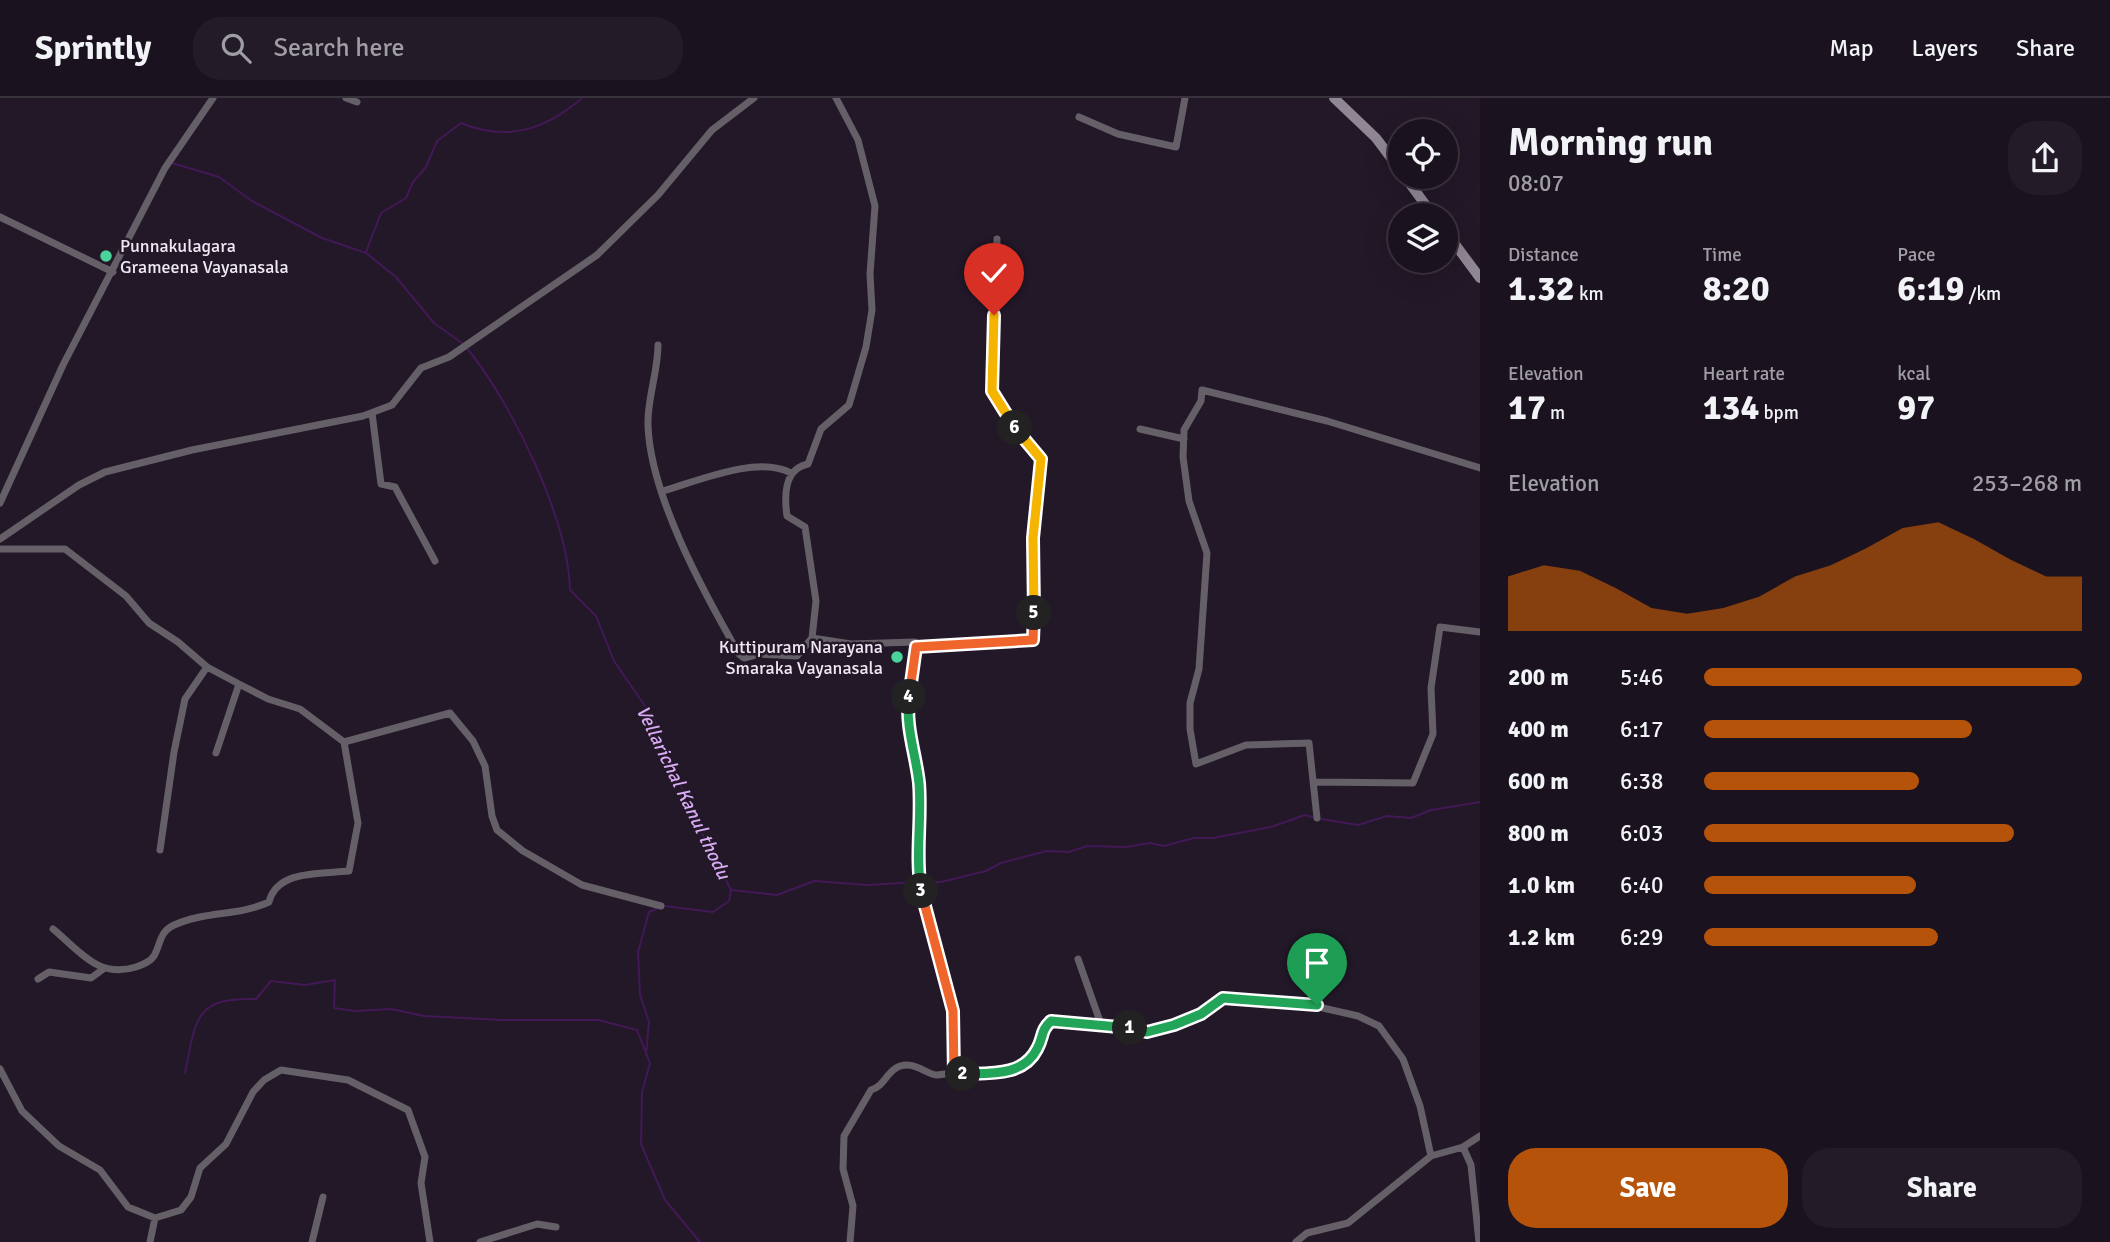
<!DOCTYPE html>
<meta charset="utf-8">
<style>
body{margin:0;font-family:Signika,sans-serif;background:#231b27;color:#f1f3f6;height:100vh;display:flex;flex-direction:column;font-size:26px;white-space:nowrap}
*{box-sizing:border-box;margin:0}
p{font-size:23px;color:#9f9ea4}
.icon{flex:none;width:38px;height:38px;fill:none;stroke:currentColor;stroke-width:2;stroke-linecap:round;stroke-linejoin:round}
.map{position:relative;flex:1;overflow:hidden}
.details{display:flex;flex-direction:column;background:#1a121e;width:630px}
.details>*{flex:none}
.buttons{position:absolute;left:1388px;top:21px;display:grid;gap:14px}
.buttons a{display:grid;place-items:center;width:70px;height:70px;border-radius:50%;background:#1a121e;box-shadow:0 7px 28px #0002,0 0 0 2px #38323c;font-size:35px}
.pin{position:absolute;display:grid;place-items:center;width:60px;height:60px;color:#fff;margin:-72px -30px;border-radius:50% 50% 50% 0;rotate:-45deg;box-shadow:0 0 7px #0007}
.pin .icon{rotate:45deg}
.km{position:absolute;width:35px;height:35px;margin:-18px;border-radius:50%;background:#222;color:#fff;font-size:19px;line-height:35px;text-align:center}
.round{display:grid;place-items:center;flex:none;width:74px;height:74px;border-radius:28px;background:#231b27}
.head{display:flex;align-items:center;justify-content:space-between;height:119px;padding:0 28px}
h1{font-size:38px;font-weight:700;line-height:52px}
.stats{display:grid;grid-template-columns:repeat(3,1fr);gap:10px;height:119px;padding:7px 28px}
.stats div{display:grid;align-content:center}
.stats b{font-size:35px;font-weight:700}
.stats small{font-size:19px;font-weight:400}
.stats p{font-size:19px}
.chart{height:196px;padding:14px 28px}
.chart p{display:flex;justify-content:space-between}
.chart svg{width:100%;height:126px;margin-top:7px;fill:#b45309;opacity:.7}
.primary-button{display:flex;gap:14px;margin-top:auto;padding:14px 28px}
.primary-button a{flex:1;height:80px;border-radius:28px;background:#b45309;color:#fff;font-size:28px;font-weight:700;line-height:80px;text-align:center}
.primary-button a+a{background:#231b27;color:#f1f3f6}
ul{padding:0 28px;list-style:none;font-size:23px}
li{display:grid;grid-template-columns:112px 84px 1fr;align-items:center;height:52px}
li i{height:18px;border-radius:9px;background:#b45309}
header{display:flex;align-items:center;gap:42px;box-sizing:border-box;height:98px;padding:0 35px;background:#1a121e;border-bottom:2px solid #38323c}
header strong{font-size:33px}
nav{display:flex;gap:38px;margin-inline-start:auto;font-size:24px}
.search{width:490px;height:63px;background:#231b27;display:flex;align-items:center;gap:18px;box-sizing:border-box;padding:0 24px;border-radius:28px;color:#9f9ea4;font-size:26px}
main{display:flex;flex:1;min-height:0}
.map>svg:first-child{display:block}
.lines{fill:none;stroke-linecap:round;stroke-linejoin:round}
.stream{stroke:#421956;stroke-width:2}
.street{stroke:#656068;stroke-width:7}
.secondary{stroke:#8f8794;stroke-width:10}
.split-1-casing{stroke:#fff;stroke-width:14}
.split-2-casing{stroke:#fff;stroke-width:14}
.split-3-casing{stroke:#fff;stroke-width:14}
.split-4-casing{stroke:#fff;stroke-width:14}
.split-5-casing{stroke:#fff;stroke-width:14}
.split-6-casing{stroke:#fff;stroke-width:14}
.split-7-casing{stroke:#fff;stroke-width:14}
.split-1{stroke:#22a559;stroke-width:9}
.split-2{stroke:#22a559;stroke-width:9}
.split-3{stroke:#f0652b;stroke-width:9}
.split-4{stroke:#22a559;stroke-width:9}
.split-5{stroke:#f0652b;stroke-width:9}
.split-6{stroke:#f5b400;stroke-width:9}
.split-7{stroke:#f5b400;stroke-width:9}
.poi-dot{fill:#4ad49c;stroke:#221828;stroke-width:2.5}
.labels{text-anchor:middle;stroke-width:5;stroke-linejoin:round;paint-order:stroke}
.poi-label{font-size:18px;fill:#efe9f4;stroke:#221828;text-anchor:start}
.water-label{font-size:19px;font-style:italic;fill:#d9abf4;stroke:#221828}
</style>
<header>
<strong>Sprintly</strong>
<div class="search"><svg class="icon" aria-label="search" viewBox="0 0 24 24"><circle cx="10" cy="10" r="6"/><path d="M15 15l6 6"/></svg>Search here</div>
<nav><a>Map</a><a>Layers</a><a>Share</a></nav>
</header>
<main>
<div class="map">
<svg width="1480" height="1144" viewBox="0 0 1480 1144">
<rect width="100%" height="100%" fill="#221828"/>
<g class="lines">
<!-- stream -->
<path class="stream" d="M172,65L219,79L252,103L322,140L366,155L396,179L434,225L462,245
M366,154L381,115L406,100L413,84L426,69L437,43L461,25C507,44 545,32 582,0
M466,249C512,305 568,420 570,492L596,518L614,563L654,621L692,716L731,792L729,803L713,814L664,808
M1321,721L1358,727L1387,718L1411,720L1431,712L1480,704
M924,784H941L986,773L1001,765L1047,753L1069,754L1087,748L1126,749L1150,745L1164,748L1194,740H1213L1271,729L1305,717L1316,720
M731,792L777,797L814,783L868,787L918,784
M646,957L649,924L640,897L638,854L649,814L656,811
M185,975C196,923 193,899 256,901L271,883L305,887L335,882L334,910L355,913L391,911L424,918L502,922H598L637,932L650,965L642,994L641,1046L665,1102L700,1144"/>
<!-- street -->
<path class="street" d="M346,0L357,4
M836,0L858,42L875,108L870,176L872,212L866,249L849,307L821,331L808,366C784,371 784,397 787,418L805,429L816,503L812,540L851,546L915,544V566L907,616L919,684V780L924,811L953,913L954,976C982,975 1020,981 1037,952C1044,940 1040,933 1051,923L1125,929L1147,934L1201,916L1223,900L1292,903L1358,918L1379,928L1403,961L1420,1008L1431,1058L1463,1049L1471,1067L1479,1144
M1079,19L1118,36L1176,49L1185,0
M0,119L113,174
M658,247C658,274 647,301 648,327C650,397 704,495 739,556L744,560L759,556L797,558L812,540
M372,315L381,386L395,389L435,463
M1140,331L1184,341
M663,393C698,383 757,357 791,375
M0,405L63,267L165,70L213,0
M0,441L79,387L105,374L192,352L363,318L392,307L421,270L449,259L597,157L658,97L712,32L754,0
M0,451H65L126,498L149,525L178,544L207,569L185,601L174,654L160,752
M916,549L1033,542L1036,530L1033,440L1041,361L1011,325L992,293L997,141
M207,569L239,586L216,655
M344,644L450,615L473,643L485,668L492,718L497,732L523,753L582,787L661,808
M1316,684L1413,685L1433,636L1431,590L1440,529L1480,534
M1317,720L1309,645L1246,647L1196,666L1190,631V605L1199,571L1207,455L1189,403L1183,359L1184,332L1201,303L1202,292L1327,323L1480,370
M53,831C80,853 98,881 136,869C142,867 150,864 154,858C161,846 159,834 174,827C205,813 239,818 269,804C277,772 320,776 349,773L358,725L344,644L300,611L268,601L239,586
M1078,861L1102,929
M38,881L49,874L91,880L102,872
M0,971L22,1013L59,1048L100,1072L128,1109L155,1120L181,1112L191,1099L200,1070L226,1046L253,994L264,982L281,972L348,982L408,1012L425,1059L421,1085L430,1144
M1463,1049L1480,1038
M150,1144L155,1120
M312,1144L323,1099
M480,1144L537,1126L556,1129
M850,1144L853,1108L843,1071L844,1038L871,992C884,988 885,977 896,970C912,960 928,978 938,977C944,976 947,975 954,976
M1296,1144L1307,1135L1348,1125L1431,1058"/>
<!-- secondary -->
<path class="secondary" d="M1334,0L1376,40L1400,72
M1405,79L1433,117
M1446,134L1480,180"/>
</g>
<g class="lines">
<!-- split-1 casing -->
<g class="split-1-casing">
<path id="split-1" d="M1130,930L1147,934L1174,927L1201,916L1223,900L1317,907"/>
</g>
<!-- split-2 casing -->
<g class="split-2-casing">
<path id="split-2" d="M963,976C988,975 1023,979 1037,951C1044,939 1040,933 1051,923L1130,930"/>
</g>
<!-- split-3 casing -->
<g class="split-3-casing">
<path id="split-3" d="M921,793L953,913L954,976H963"/>
</g>
<!-- split-4 casing -->
<g class="split-4-casing">
<path id="split-4" d="M909,599C905,628 916,657 919,685C922,722 915,757 921,793"/>
</g>
<!-- split-5 casing -->
<g class="split-5-casing">
<path id="split-5" d="M909,599L916,549L1033,542L1034,515"/>
</g>
<!-- split-6 casing -->
<g class="split-6-casing">
<path id="split-6" d="M1015,330L1041,361L1033,440L1034,515"/>
</g>
<!-- split-7 casing -->
<g class="split-7-casing">
<path id="split-7" d="M994,217L992,293L1015,330"/>
</g>
<!-- split-1 -->
<use href="#split-1" class="split-1"/>
<!-- split-2 -->
<use href="#split-2" class="split-2"/>
<!-- split-3 -->
<use href="#split-3" class="split-3"/>
<!-- split-4 -->
<use href="#split-4" class="split-4"/>
<!-- split-5 -->
<use href="#split-5" class="split-5"/>
<!-- split-6 -->
<use href="#split-6" class="split-6"/>
<!-- split-7 -->
<use href="#split-7" class="split-7"/>
</g>
<!-- markers -->
<g class="poi-dot">
<circle cx="106" cy="158" r="7"/>
<circle cx="897" cy="559" r="7"/>
</g>
<g class="labels">
<!-- poi labels -->
<g class="poi-label">
<text x="120" y="154">Punnakulagara<tspan x="120" dy="21">Grameena Vayanasala</tspan></text>
<text x="883" y="555" text-anchor="end">Kuttipuram Narayana<tspan x="883" dy="21">Smaraka Vayanasala</tspan></text>
</g>
<!-- water labels -->
<g class="water-label">
<text transform="translate(684 694) rotate(64)" y="7">Vellarichal Kanul thodu</text>
</g>
</g>
</svg>
<div class="buttons">
<a><svg class="icon" aria-label="locate" viewBox="0 0 24 24"><circle cx="12" cy="12" r="6"/><path d="M12 2v4M12 18v4M2 12h4M18 12h4"/></svg></a>
<a><svg class="icon" aria-label="layers" viewBox="0 0 24 24"><path d="M12 4l9 5-9 5-9-5zM3 14l9 5 9-5"/></svg></a>
</div>
<div class="pin" style="left:1317px;top:907px;background:#1e9e55"><svg class="icon" aria-label="arrive" viewBox="0 0 24 24"><path d="M6 21V4h12l-3 4 3 4H6"/></svg></div>
<div class="pin" style="left:994px;top:217px;background:#d93025"><svg class="icon" aria-label="check" viewBox="0 0 24 24"><path d="M5 12l5 5 9-10"/></svg></div>
<b class="km" style="left:1130px;top:930px">1</b>
<b class="km" style="left:963px;top:976px">2</b>
<b class="km" style="left:921px;top:793px">3</b>
<b class="km" style="left:909px;top:599px">4</b>
<b class="km" style="left:1034px;top:515px">5</b>
<b class="km" style="left:1015px;top:330px">6</b>
</div>
<section class="details">
<div class="head"><div><h1>Morning run</h1><p>08:07</p></div><a class="round"><svg class="icon" aria-label="share" viewBox="0 0 24 24"><path d="M12 15V3M7 8l5-5 5 5M5 13v7h14v-7"/></svg></a></div>
<div class="stats">
<div><p>Distance</p><b>1.32<small> km</small></b></div>
<div><p>Time</p><b>8:20</b></div>
<div><p>Pace</p><b>6:19<small> /km</small></b></div>
</div>
<div class="stats">
<div><p>Elevation</p><b>17<small> m</small></b></div>
<div><p>Heart rate</p><b>134<small> bpm</small></b></div>
<div><p>kcal</p><b>97</b></div>
</div>
<div class="chart"><p><span>Elevation</span>253–268 m</p>
<svg viewBox="0 0 160 44" preserveAspectRatio="none"><path d="M0 44V25L10 21L20 23L30 29L40 36L50 38L60 36L70 32L80 25L90 21L100 15L110 8L120 6L130 12L140 19L150 25L160 25V44z"/></svg>
</div>
<ul>
<li><b>200 m</b>5:46<i style="width:100%"></i></li>
<li><b>400 m</b>6:17<i style="width:71%"></i></li>
<li><b>600 m</b>6:38<i style="width:57%"></i></li>
<li><b>800 m</b>6:03<i style="width:82%"></i></li>
<li><b>1.0 km</b>6:40<i style="width:56%"></i></li>
<li><b>1.2 km</b>6:29<i style="width:62%"></i></li>
</ul>
<div class="primary-button"><a>Save</a><a>Share</a></div>
</section>
</main>
